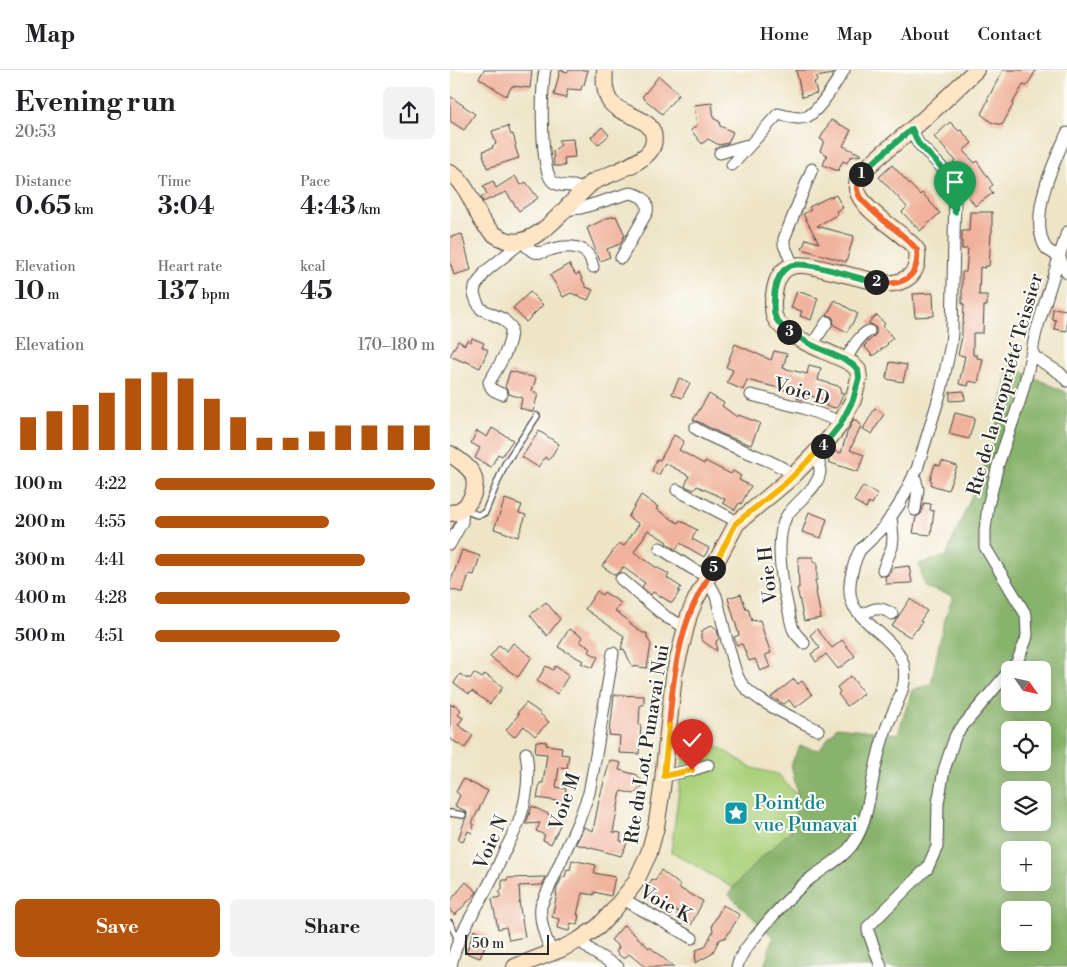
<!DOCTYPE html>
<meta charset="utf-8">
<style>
body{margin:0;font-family:"Libre Bodoni",serif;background:#f2f2f2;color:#202124;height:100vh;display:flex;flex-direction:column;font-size:19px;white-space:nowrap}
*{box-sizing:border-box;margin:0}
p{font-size:16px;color:#757577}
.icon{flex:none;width:28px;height:28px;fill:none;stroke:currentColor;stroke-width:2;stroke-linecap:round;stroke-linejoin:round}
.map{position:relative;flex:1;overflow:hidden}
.details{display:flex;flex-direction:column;background:#fff;width:450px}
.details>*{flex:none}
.needle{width:32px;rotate:124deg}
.controls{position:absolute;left:551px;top:591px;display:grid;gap:10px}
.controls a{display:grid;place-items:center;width:50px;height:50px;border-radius:8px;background:#fff;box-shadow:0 2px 12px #0003;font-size:25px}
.scale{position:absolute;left:15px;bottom:12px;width:84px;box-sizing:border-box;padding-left:5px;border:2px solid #2b2b2b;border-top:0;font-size:14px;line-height:18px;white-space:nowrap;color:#2b2b2b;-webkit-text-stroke:4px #fdfcf7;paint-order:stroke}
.pin{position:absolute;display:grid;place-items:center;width:42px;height:42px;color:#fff;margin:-51px -21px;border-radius:50% 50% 50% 0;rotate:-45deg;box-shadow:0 0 5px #0007}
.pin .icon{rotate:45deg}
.km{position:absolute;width:25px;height:25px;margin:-12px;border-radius:50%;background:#222;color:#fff;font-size:14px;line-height:25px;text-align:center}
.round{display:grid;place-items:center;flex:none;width:52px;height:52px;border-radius:8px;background:#f2f2f2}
.summary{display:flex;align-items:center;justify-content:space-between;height:85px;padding:0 15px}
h1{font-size:28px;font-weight:800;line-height:38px}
.metrics{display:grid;grid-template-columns:repeat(3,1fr);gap:8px;height:85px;padding:5px 15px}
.metrics div{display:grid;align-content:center}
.metrics b{font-size:25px;font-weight:800}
.metrics small{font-size:14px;font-weight:400}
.metrics p{font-size:14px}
.chart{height:140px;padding:10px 15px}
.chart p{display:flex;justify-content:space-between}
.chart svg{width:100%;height:90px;margin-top:5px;stroke:#b45309;stroke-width:6}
.button{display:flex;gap:10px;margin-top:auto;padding:10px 15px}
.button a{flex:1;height:58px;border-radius:8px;background:#b45309;color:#fff;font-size:20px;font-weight:800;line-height:58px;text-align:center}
.button a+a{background:#f2f2f2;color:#202124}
ul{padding:0 15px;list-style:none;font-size:16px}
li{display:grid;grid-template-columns:80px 60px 1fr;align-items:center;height:38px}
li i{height:12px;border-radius:6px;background:#b45309}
header{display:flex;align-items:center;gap:30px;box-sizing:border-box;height:70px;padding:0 25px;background:#fff;border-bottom:1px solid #e0e0e0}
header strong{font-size:24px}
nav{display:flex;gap:28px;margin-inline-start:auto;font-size:18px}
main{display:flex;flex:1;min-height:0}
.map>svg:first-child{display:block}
.green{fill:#abd17c;stroke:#6b7e54}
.forest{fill:#88b36c;stroke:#5a6f4c;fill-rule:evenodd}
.building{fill:#f0b29c}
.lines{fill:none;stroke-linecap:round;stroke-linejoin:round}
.lane-casing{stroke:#484742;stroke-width:8}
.street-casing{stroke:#484742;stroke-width:13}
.secondary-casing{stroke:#484742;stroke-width:18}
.lane{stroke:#fff;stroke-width:5.5}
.street{stroke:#fff;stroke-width:11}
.secondary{stroke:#fde5c5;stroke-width:16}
.split-1-casing{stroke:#fff;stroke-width:10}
.split-2-casing{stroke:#fff;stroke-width:10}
.split-3-casing{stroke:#fff;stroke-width:10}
.split-4-casing{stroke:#fff;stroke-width:10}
.split-5-casing{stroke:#fff;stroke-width:10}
.split-6-casing{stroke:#fff;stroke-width:10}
.split-7-casing{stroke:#fff;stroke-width:10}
.split-1{stroke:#22a559;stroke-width:6}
.split-2{stroke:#f0652b;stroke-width:6}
.split-3{stroke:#22a559;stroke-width:6}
.split-4{stroke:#22a559;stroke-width:6}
.split-5{stroke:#f5b400;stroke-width:6}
.split-6{stroke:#f0652b;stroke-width:6}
.split-7{stroke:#f5b400;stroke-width:6}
.labels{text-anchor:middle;stroke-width:4;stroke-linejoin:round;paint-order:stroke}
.street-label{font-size:19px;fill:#2b2b2b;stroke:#fdfcf7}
.culture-label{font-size:19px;fill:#0d838f;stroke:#fdfcf7;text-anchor:start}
</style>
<header>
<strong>Map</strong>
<nav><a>Home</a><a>Map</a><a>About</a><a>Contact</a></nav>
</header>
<main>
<section class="details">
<div class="summary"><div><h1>Evening run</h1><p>20:53</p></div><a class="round"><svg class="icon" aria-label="share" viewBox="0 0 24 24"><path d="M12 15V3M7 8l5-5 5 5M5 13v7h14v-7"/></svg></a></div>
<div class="metrics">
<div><p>Distance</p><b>0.65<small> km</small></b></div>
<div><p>Time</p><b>3:04</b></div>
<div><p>Pace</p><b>4:43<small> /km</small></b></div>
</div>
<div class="metrics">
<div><p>Elevation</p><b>10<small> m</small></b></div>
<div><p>Heart rate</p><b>137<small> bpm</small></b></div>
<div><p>kcal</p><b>45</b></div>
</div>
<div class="chart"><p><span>Elevation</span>170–180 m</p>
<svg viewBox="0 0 160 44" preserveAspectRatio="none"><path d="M5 44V28M15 44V25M25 44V22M35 44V16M45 44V9M55 44V6M65 44V9M75 44V19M85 44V28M95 44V38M105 44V38M115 44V35M125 44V32M135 44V32M145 44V32M155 44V32"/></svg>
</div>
<ul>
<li><b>100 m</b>4:22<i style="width:100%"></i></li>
<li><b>200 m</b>4:55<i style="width:62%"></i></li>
<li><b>300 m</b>4:41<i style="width:75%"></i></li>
<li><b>400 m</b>4:28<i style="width:91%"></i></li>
<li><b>500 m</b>4:51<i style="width:66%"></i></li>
</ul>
<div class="button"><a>Save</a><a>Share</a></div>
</section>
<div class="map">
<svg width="617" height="897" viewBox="0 0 617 897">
<rect width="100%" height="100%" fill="#fdfcf7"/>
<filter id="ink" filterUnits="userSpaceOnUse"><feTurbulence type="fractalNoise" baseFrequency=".02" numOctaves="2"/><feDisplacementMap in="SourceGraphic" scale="10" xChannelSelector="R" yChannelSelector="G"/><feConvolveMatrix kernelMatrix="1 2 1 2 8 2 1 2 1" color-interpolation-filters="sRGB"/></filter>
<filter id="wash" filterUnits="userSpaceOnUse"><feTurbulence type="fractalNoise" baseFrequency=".0096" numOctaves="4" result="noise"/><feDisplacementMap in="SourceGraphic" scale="20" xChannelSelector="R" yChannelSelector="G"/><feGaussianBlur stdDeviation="1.12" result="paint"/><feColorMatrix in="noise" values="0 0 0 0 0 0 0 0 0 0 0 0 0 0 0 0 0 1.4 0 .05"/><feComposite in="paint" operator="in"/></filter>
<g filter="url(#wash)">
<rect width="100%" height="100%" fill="#eee5c7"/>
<!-- green -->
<path class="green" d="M245,662L302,698L328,704L348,727L343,759L310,789L283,818L221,781L236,666Z"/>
<!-- forest -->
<path class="forest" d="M560,296L617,323V897H314L323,867L278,824L310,789L343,759L348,727L341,694L350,676L369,680L387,657L448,664L462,620L481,614L493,555L503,526L474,517L469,494L496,486L542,378ZM560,600H592V632H560ZM560,660H592V692H560ZM560,720H592V752H560ZM560,780H592V812H560ZM560,840H592V872H560Z"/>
<g id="blocks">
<!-- building -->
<path class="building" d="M34,0H82L80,18L62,16L56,26L29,8Z
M110,0L118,2L119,0H138L134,15H132L131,20L118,19L116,28L104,25Z
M346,0H382L383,4L366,7L367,11L364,12L367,23L352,27Z
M553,0H586L577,16L573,15L562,34L563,35L552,55L541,52L531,44L538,30H537Z
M209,6L229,24L212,44L192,27Z
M0,26L25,44L14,60L0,51Z
M262,33L264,49L269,51L270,56L283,62L278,73L269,75L258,69L252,74L241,60L247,55L244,35Z
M381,50L401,60L393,76L412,85L400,87L397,93L393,91L388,101L373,95L377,85L370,81L374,71L370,69Z
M500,52L509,61L511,60L522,73L513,81L525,93L527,91L543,115L539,118L543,123L525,136L517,124L521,121L516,114L517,110L510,101L512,100L503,92L505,90L484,67Z
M58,56L61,65L63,64L66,75L65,76L69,88L37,98L33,84H34L33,81L43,78L42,76L46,74L42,61Z
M152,57L159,65L148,75L141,67Z
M123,69L125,87L114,88L115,96H104L103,81L111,75L108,70Z
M442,95L470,125L472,123L490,143L470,161L452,142L457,137L429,107Z
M65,106L71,115L76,112L88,128L69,141L56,122L33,132L31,127L37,124L33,116L43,111L46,118Z
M386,125L393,138L386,141L388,144L367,156L404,166L396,192L352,179L356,169L369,173L353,144L361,140L359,137L379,127V128Z
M520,142H542V163H541L539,196H535V198L530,197L529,225H537V236H534L533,263H523V285H527V288L533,289L528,313L519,311L518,316L509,314L515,286L508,285L512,267V254H513L514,234H512V202H516L518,179H512V161H519Z
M166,146L175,165L170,174L157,179L160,187L150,191L137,158L157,148Z
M12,164L21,200L4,205L1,195L0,196V167Z
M119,194L126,205L129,203L136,217L143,220L138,230L121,223L113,227L100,205Z
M347,221L368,228L361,250L350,246L352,241L341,238Z
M80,222L93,235L76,252L63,238Z
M483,223L484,246L465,247L463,224Z
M385,230L408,244L397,262L384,255L383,248L381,246L377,245Z
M603,238L617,240V261L604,259L606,250L602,249Z
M427,245L435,254L433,256L443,268L437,273L438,274L423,286L414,276L426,264V258L423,255L419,254V252Z
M22,268L34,273L32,277L38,280L30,298L15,291L14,292L0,286L8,271L15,275L17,270L21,272Z
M285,274L321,290L324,281L337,284L333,298L357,304L359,295L371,298L368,310L391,317L390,322L394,323L388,336L386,338L376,336L377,330L357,325L356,330L347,328L348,323L297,310L293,320L277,313L283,300L276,297Z
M440,292L457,295L453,312L436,309Z
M60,301L86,308L82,321L88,324L83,342L70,338L72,328L59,324L58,320L55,317Z
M229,308L240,313L232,328L222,324Z
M514,321L515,330L500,331V322Z
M259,324L274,333L272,336L287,347L288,345L310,353L301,375L272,364L249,352L243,350Z
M425,338L434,344L422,364L413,359Z
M505,343L525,348L519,369L499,364Z
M404,349L411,356L400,380L414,385L408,402L378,392L382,381L391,383L397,363Z
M42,358L63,370L52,386L48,384L41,397L25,388L30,378L21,373L27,361L37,367Z
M89,361L109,374L99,390L95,387L88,397L72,387Z
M224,365L234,371L229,380L254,394L255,391L281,404L283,401L291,406L289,410L301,416L291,434L289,433L285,440L273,433L275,429L247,416L244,420L235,416L239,406L215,393L209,405L202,401L207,389L210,390Z
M492,391L507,396L498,420L481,415L482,411L480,410L485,394L490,396Z
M413,416L428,424L422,434L419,432L416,438L404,431Z
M191,425L208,437L206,439L228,453L230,450L247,460L242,469L259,478L254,487L230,473L226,480L216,473L217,472L198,460L184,482L204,496L219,504L217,508L231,517L228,521H230L222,533L203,522L201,525L192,517L195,513L173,497L170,502L165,505L152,496L169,473L174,476L189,454L178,447Z
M55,429L72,435L69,443L76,445L68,467L44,459Z
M474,433L481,434L480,440L484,441L481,465L463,463L466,447L471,444Z
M359,442L377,449L371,468L352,462Z
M12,480L30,486L24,505L19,504L13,523L0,519V514Z
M348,487H363V492H367V510H365L367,521H366L371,548L354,551L347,518H349Z
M459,496L462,513L436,514L435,507L440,503L442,498Z
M147,521L152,525L154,522L171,533L165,541L178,550L177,551L193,563H197V568L201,574L197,598L182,596L174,579L171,580L174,566L135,539Z
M291,524L296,539L298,538L302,551L305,550V551L310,550L315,567L321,583L315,585L320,597L310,601L305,589L299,591L292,574L287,575L284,567L289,565L278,528Z
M460,529L477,541L470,551L472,552L467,560L466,559L460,567L442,556Z
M96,532L110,549L97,566L80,545Z
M262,555L267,560L269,568L266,572L267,581L254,572L251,568V564L253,560Z
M119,559L133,567L130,572L141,578L139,582L148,587L142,598L131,593L133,591L108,577Z
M367,559L382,578L392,570L405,586L388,599L376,584L366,592L361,584L370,578L360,565Z
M63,573L82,587L68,607L40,587L49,575L57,581Z
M96,596L103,600L105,596L119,605L107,624L87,611Z
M24,603L32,608L35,604L53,617L40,634L22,621L19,624L4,613L10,604L17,609L18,607L20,609Z
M401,606L414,624L397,636L388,624L390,622L387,617Z
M344,609L348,614L352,611L362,625L345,638L339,630L334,634L321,627Z
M164,625L194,626V635H190L189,655L191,656L189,684L169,683L170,666L159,665L160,653H161Z
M76,633L89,642V643L99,652L85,666L74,656L64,667L56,660L69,644L67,643Z
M0,634L3,636L4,634L11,640L8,645L13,648L8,655L23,665L15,678L0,669Z
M86,671L97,672L96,675L112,677L111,684L119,685L117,698L109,697L106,717L116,719L114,732L87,728L90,713H93L97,684L85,683Z
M160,690L171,693L169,700L187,705L195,714L184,724L171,721L163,762L171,763L170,771L177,773L171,786L126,774L134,757L143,761L149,730Z
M13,709L38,721L22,753L24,754L22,763L18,761L13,772L8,770L17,744L16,741L5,736L10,725L6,722Z
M82,736L112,751L101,774L93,770L95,765L86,761L90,753L76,754Z
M122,790L146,795L144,803L165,807L161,826L144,822V825L132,823L127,845H129L127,855L121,853L119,861L107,858L109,849L102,847L107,824H106L107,818L112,807H115L117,799L120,800Z
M211,800L230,815L229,818L253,831L241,855L226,848L229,842L197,827L200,821L197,819L202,809L205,811Z
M96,807L92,815L69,816L70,832H69L75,867L59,870L56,857L48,859L42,829L50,827V820H52V810H58L57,808Z
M16,812L27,822L5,845L0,841V831Z
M273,835L290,845L276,867L269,870L262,884L245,893L246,880L255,877L263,861L262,855Z
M174,855L199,878L200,877L224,897H195L179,884L174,889L166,882L169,877L161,870Z
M24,860L39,865L30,888L16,883Z"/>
</g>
</g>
<g filter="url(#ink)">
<use href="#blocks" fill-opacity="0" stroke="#484742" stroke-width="1"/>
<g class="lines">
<!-- lane casing -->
<g class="lane-casing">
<path id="lane" d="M15,439C22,443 28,448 35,442L55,394L87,346
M0,743L13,745
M0,853L8,869"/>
</g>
<!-- street casing -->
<g class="street-casing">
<path id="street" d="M95,0C91,18 90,99 102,111C108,117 116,115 124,116C128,117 131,118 135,120
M617,63C604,93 587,127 590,160C591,166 592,173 596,178C599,182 605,184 609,186L617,203
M270,83L301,74L328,44C337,46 348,50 356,47C368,43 387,11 394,0
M282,95L301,74
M114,140L131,138L180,123C191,125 199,130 197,142L171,188
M343,195L334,175V169L362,99
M362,275L377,252
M582,282L586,288L610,303L617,311
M395,290C402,280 408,266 419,261
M52,324C44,321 41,320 39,312C49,296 62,276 61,257L53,249L31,239L27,232L24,224L25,217L36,201L72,172C76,175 79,180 84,182C91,184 97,181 103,179C115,176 131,174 139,186C141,189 142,194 143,197
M301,325L353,338L392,352
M245,358C276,378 314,384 344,405
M464,404L468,419L465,440
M227,420L288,452
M0,474L12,452L13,438
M210,478L241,498L258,507
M433,500L442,477L443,468L441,446
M171,509L216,547L235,557
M255,512L263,520L266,526C271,545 275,564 280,582C283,592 285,603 290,611C301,630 348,650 368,660
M411,545C424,538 429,536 442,544
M354,573C351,569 346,565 344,561C341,555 340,548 339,542C333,517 324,471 336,447C344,433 370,417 370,401C370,395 368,388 366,382
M560,600L567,592L576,570L577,565L576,545L535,477V460L538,436L548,395L570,330L577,304L586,262L617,162
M214,706L242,700L258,695
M173,829L242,868
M129,870L143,882L168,897
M102,883C96,869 89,852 91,836L129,750L139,723L146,685L163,583
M1,897C5,872 18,852 30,831C39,815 47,799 54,782C59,772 65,762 69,751C77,730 80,704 76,683
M287,897C291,881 304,869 314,856C329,839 343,822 361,808C375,797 392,789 402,775C418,753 419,724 425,699C428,686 431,672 436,659C441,645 449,632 453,617C463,578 427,567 407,541C398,530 399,514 402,502C404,494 406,487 410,480L434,457L449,435L467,399L491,321L501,274L502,262L505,123L503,111L497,103L468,73L462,59
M431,897L418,861V857L473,802L477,799L485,781L487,777L488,733L494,700L505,667L507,663L560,600"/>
</g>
<!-- secondary casing -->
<g class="secondary-casing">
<path id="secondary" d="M0,103C15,110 24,137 32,151C39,161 47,168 59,171C85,177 112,142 129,125C134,121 138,115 143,112C158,104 199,92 203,75C210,45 169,48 159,30C154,20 154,10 155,0
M0,384C8,389 17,395 22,403C29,416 21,436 8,441C7,442 2,443 0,443
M65,897L111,879L129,870L148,857L163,841L185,813L199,783L206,757L212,719L224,605L239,545L246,529L287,453L342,407L377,371L390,355L403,330L409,308L408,300L402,294C382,282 334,269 324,246C323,242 323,236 323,231C324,224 325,215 328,209C335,194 347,194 361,196L435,214C457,213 470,204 467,180C451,160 420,147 409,125C405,118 407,109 412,103C426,87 445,74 461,60C484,41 505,20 526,0"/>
</g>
<!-- lane -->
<use href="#lane" class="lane"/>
<!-- street -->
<use href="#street" class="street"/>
<!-- secondary -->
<use href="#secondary" class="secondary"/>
</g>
</g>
<g class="lines" filter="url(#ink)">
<!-- split-1 casing -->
<g class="split-1-casing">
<path id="split-1" d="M411,104L437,80L462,59L468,73L497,103L503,112L505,123V142"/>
</g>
<!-- split-2 casing -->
<g class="split-2-casing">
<path id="split-2" d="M411,104C408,110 405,116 408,123C409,128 414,132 417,135C432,152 453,162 467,180C470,208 451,217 426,212"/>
</g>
<!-- split-3 casing -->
<g class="split-3-casing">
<path id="split-3" d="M339,262C326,253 322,245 324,229C324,218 328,201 340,196C355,189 408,209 426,212"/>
</g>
<!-- split-4 casing -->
<g class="split-4-casing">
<path id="split-4" d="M339,262L362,275L395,290L402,294L408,300L409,308L403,330L390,355L373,376"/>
</g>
<!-- split-5 casing -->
<g class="split-5-casing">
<path id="split-5" d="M263,498L286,453L336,413L373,376"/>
</g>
<!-- split-6 casing -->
<g class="split-6-casing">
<path id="split-6" d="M219,656C222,619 226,582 239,546C245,529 255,514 263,498"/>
</g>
<!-- split-7 casing -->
<g class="split-7-casing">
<path id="split-7" d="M219,656L214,706L242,700"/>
</g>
<!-- split-1 -->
<use href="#split-1" class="split-1"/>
<!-- split-2 -->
<use href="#split-2" class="split-2"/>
<!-- split-3 -->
<use href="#split-3" class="split-3"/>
<!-- split-4 -->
<use href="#split-4" class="split-4"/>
<!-- split-5 -->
<use href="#split-5" class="split-5"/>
<!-- split-6 -->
<use href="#split-6" class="split-6"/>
<!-- split-7 -->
<use href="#split-7" class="split-7"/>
</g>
<!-- icons -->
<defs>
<g id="sight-square" transform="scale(1.25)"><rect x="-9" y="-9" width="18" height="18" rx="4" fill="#0f9aa8" stroke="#fdfcf7"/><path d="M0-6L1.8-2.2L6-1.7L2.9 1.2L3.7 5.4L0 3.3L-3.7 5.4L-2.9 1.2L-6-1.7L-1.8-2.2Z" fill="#fff"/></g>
</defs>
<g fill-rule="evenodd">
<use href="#sight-square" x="286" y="743"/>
</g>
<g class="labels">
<!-- street labels -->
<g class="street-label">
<text transform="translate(554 314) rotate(-74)" y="7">Rte de la propriété Teissier</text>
<text transform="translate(352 321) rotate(16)" y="7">Voie D</text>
<text transform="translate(317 505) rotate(-96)" y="7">Voie H</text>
<text transform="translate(196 674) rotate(-81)" y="7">Rte du Lot. Punavai Nui</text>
<text transform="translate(114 731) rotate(-71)" y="7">Voie M</text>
<text transform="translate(40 772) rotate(-66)" y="7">Voie N</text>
<text transform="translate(216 833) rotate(29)" y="7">Voie K</text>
</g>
<!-- culture labels -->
<g class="culture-label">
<text x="304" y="739">Point de<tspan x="304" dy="22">vue Punavai</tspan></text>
</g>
</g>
</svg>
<div class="controls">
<a><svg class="needle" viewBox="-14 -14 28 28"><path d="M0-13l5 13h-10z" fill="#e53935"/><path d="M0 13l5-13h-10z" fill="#757577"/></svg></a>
<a><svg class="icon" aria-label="locate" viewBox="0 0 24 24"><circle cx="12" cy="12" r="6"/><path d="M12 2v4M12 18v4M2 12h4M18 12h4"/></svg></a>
<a><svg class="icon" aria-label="layers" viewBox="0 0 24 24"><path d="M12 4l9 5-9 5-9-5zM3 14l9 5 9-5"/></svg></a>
<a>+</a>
<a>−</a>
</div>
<div class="scale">50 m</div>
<div class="pin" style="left:505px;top:142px;background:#1e9e55"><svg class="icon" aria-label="arrive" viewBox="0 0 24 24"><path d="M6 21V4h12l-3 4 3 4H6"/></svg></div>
<div class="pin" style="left:242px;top:700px;background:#d93025"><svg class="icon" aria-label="check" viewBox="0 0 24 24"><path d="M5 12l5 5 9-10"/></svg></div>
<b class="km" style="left:411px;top:104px">1</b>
<b class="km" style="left:426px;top:212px">2</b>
<b class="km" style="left:339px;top:262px">3</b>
<b class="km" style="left:373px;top:376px">4</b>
<b class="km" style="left:263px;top:498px">5</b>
</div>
</main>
